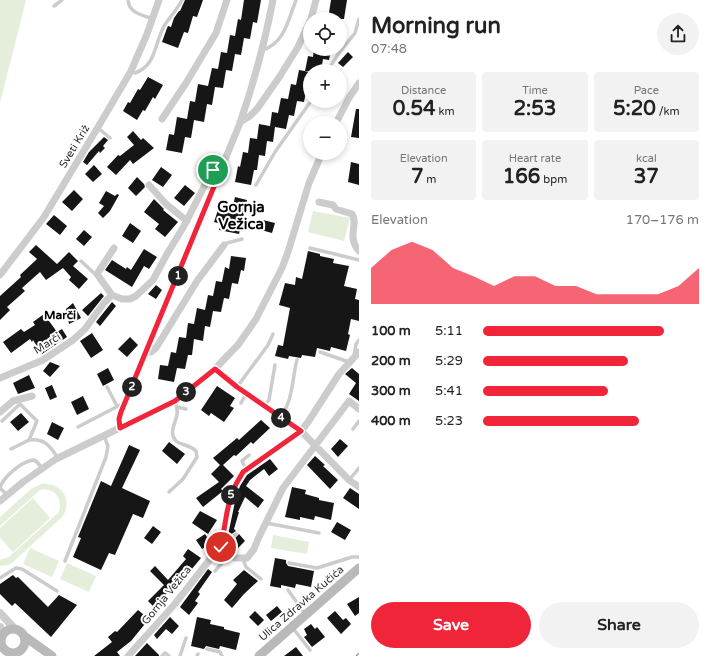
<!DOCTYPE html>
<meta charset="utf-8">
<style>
body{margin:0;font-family:"Varela Round",sans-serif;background:#f2f2f2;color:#222;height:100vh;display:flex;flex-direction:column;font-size:15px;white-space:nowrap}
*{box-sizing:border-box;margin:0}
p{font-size:13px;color:#767676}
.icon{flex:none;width:22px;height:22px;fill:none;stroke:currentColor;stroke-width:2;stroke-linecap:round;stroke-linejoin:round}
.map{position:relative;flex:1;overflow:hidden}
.side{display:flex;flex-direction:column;background:#fff;width:352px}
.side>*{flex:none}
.tools{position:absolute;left:303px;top:12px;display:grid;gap:8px}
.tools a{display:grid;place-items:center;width:44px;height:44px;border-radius:50%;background:#fff;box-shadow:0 2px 6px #0003;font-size:20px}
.pin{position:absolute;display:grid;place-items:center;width:34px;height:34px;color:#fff;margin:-17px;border:2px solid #fff;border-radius:50%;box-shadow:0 1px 4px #0007}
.km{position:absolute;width:20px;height:20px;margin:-10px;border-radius:50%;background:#222;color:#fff;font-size:11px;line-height:20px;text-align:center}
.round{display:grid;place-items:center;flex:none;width:42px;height:42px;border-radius:21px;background:#f2f2f2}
.head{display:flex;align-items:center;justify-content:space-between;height:68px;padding:0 12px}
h1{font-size:22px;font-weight:700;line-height:30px}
.metrics{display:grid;grid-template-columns:repeat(3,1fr);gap:6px;height:68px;padding:4px 12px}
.metrics div{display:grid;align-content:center;border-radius:4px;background:#f2f2f2;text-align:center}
.metrics b{font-size:20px;font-weight:700}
.metrics small{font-size:11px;font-weight:400}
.metrics p{font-size:11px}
.chart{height:112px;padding:8px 12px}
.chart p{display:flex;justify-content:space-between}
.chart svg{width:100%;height:72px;margin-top:4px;fill:#f1253a;opacity:.7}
.primary-button{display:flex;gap:8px;margin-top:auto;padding:8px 12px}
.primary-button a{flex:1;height:46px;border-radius:24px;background:#f1253a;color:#fff;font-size:16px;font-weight:700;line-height:46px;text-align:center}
.primary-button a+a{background:#f2f2f2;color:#222}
ul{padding:0 12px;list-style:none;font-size:13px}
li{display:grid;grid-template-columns:64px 48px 1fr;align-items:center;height:30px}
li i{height:10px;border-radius:5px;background:#f1253a}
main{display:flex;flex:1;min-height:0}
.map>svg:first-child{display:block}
.green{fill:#e5eddb}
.building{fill:#161616}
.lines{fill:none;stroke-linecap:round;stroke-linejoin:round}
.service{stroke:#ccc;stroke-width:3.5}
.minor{stroke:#ccc;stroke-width:7}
.tertiary{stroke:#ccc;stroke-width:8}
.secondary{stroke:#b9b9b9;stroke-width:9}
.rail-casing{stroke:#848484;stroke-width:4}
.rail{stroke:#fff;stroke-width:2.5;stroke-dasharray:8;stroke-linecap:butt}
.route-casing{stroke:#fff;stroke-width:8}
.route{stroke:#f1253a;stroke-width:5}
.labels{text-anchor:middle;stroke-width:4;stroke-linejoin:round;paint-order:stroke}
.street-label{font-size:11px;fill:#2f2f2f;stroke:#fff}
.neighbourhood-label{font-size:12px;font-weight:bold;fill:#000;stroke:#fff}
.district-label{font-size:15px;font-weight:bold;fill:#000;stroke:#fff}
</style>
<main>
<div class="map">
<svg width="359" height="656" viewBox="0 0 359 656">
<rect width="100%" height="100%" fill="#fff"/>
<!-- green -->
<path class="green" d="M0,0H26L0,103Z
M313,211L350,218L344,241L308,232Z
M41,484C61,482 74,500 62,517L12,563L8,565L0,566V560L9,557L59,512C63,498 54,487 40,490L0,526V517L31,489Z
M33,498L50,518L13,552L0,538V528Z
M273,535L309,542L307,554L271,548Z
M30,548L59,561L52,577L23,564Z
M67,563L96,576L89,592L60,579Z"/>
<!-- building -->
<path class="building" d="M185,0H203L197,17L193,16L188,33L184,32L178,48L162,42L167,28L168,26L171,27L174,18L179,11H180Z
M244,0H261L257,23L253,22L250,39L244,38L241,55L235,54L232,71L226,70L223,88L215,87L212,105L207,104L204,122L194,120L191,138L185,137L182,153L166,150L169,134L174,135L177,117L187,119L190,101L195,102L198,84L208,86L212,68L218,69L221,52L227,53L230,35L235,36L238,19L241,20Z
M331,0H347L344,19H328Z
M314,49H331L329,60L323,59L321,71H305L308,56L313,57Z
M348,52L353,57L343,67L338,63Z
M299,70L310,72V88L307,87L304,102L297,101L294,116L289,115L286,129L270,126L272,112L278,113L281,98L288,99L291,84L296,85Z
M148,77L163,85L155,99L153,97L145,111L143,110L137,120L123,111L128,102L130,103L138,89L140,90Z
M356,109H359V138L351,137Z
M259,124L275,127L273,142L267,141L265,156L259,155L257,170H254L251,185L235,182L238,166L240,167L243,152L248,153L250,138L257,139Z
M133,131L141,140L143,138L154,148L133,164L130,160L116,175L107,167L118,155L120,156L134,145L127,137Z
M104,137L108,140L103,146L105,148L100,153L99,151L87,165L83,162L89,152Z
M351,162L359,164V185L348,182Z
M94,165L102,174L93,182L85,174Z
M161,167L172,175L163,187L152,180Z
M137,177L144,184L145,187L136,196L128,188Z
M185,185L195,193L184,206L174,198Z
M74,190L83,199L72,211L62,202Z
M106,191L115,196L117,194L119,195L110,211L103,218L98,213L104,206L99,203Z
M235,197L247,200L239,234L219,230L221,224L214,222L218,210L224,212L226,204L233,206Z
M154,199L164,209L163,210L178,222L165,237L155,229L159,224L144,212Z
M54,215L67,226L60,235L46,224Z
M263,220L275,223L272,233L261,230Z
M130,223L141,231L133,243L122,236Z
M84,230L92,237L84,246L76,239Z
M36,245L57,264L69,252L78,261L73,266L88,279L79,289L69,280L71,277L63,268L46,280L40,272L22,288L25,291L7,307L10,310L0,320V296L21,277L20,275L37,259L29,252Z
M144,249L157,257L149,269L144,266L132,287L105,270L112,260L126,269L127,267L131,270Z
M308,251L320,254V256L334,259L333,263L349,266L344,286L357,289L355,299L359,300V321L351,319L348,334L350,335L346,351L331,347L330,351L317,348L315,357L302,355L301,358L289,356L288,359L275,356L278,345L283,346L290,308L279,305L285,283L295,285L296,277L302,279Z
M231,256L246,258L244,271L241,270L238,284L232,283L229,299L224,298L221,312L213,311L210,327L205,326L203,341L194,339L192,355H188L185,369L177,368L174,382L158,379L160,365L168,366L171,352L176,353L179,337L186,338L188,323L194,324L197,308L205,310L208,295L213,296L216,281L222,282L225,267L229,269Z
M156,285L162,290L156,299L148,294Z
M101,293L104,296L88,316L82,310Z
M112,302L116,306L100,326L96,322Z
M73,303L81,318L69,324L66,309Z
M44,314L57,332L62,329L67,337L42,354L33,340L32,342L30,339L11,353L3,342L21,329L24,332L35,325L33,322Z
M92,333L103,350L91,358L80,341Z
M130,337L138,345L127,357L118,349Z
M50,362L60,366L50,377L43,371Z
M108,368L114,380L103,386L97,374Z
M352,368L359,374V401L349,394L356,383L345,374Z
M29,375L35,388L18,394L13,383Z
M52,385L57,397L50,400L45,388Z
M217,386L235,398L230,406L234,408L224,422L211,413L209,416L201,410Z
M83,396L89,409L77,415L71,402Z
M21,413L29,422L18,431L10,422Z
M261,420L270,428L253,444L251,442L236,456L234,455L223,465L234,476L221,489L223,491L203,507L196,498L219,482L211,474L220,465L213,458L237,438L239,440Z
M52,422L64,428L58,440L47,434Z
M340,439L348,446L338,457L331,449Z
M169,442L185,454L177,464L162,451Z
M129,445L140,450L122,488L150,501L143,518L133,514L115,555L109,553L101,570L73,557L81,538L78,537L101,481L111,486Z
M315,456L325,465L323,466L338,480L330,489L307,465Z
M270,459L278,469L269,476L264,469L250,480L246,486L264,500L258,508L245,497L238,512H239L234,529L236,531L230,535H228L236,497L240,486L247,475Z
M292,487L306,490L305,494L319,498V500L334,503L331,520L315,516L314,520L300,517V520L285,517Z
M350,488L359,494V509L343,498Z
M200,511L217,520L208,534L192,523Z
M337,522L351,530L345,540L331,532Z
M153,526L161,532L152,544L144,538Z
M205,534L211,543L202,549L196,540Z
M239,534L245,541L235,551L229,545Z
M188,549L201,558L172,593L169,591L154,607L148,601L164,585L150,571L155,566L168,580L186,559L183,556Z
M275,558L286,560V563L288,566L314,571L311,587L296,584L295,588L281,585V588L270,586Z
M208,569L212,572L198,592L200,594L195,601L198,603L189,615L180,607Z
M244,570L258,581L244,594L232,608L224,600L237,584L233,580Z
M13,575L16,578L18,577L48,607L59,595L77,605L51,637L15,603L12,606L0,594V584Z
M359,597V613L355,616L347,604Z
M277,606L282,612L271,621L266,615Z
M138,610L149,619L131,641L117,652L120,656H94L112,642L108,637L115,631L117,632Z
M255,611L264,620L258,626L249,617Z
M335,611L343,620L346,618L351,624L341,634L327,618Z
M170,617L179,626L172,634L166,629L157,639L154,635Z
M197,617L211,620L210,624L224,627V629L240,633L236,650L220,646L219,649L206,646L204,649L191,646Z
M311,624L315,629L317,627L325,637L312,647L304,637L307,635L304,629Z
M147,643L159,655V656H135Z
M296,647L303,656H284Z"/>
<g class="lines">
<!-- service -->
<path class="service" d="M128,0C129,13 142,15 153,19
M54,6L62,0
M262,50C284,45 289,18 296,0
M131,71L135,73C158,65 154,40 166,23C171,16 178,8 182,0
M327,71L339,53L355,33L359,19
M98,128L110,138
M256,185L275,152L311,101
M224,245L227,243L242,239
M310,248L359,260
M81,261L96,275
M320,352L349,362
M354,356L356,344L359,340
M107,387L117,406
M237,387L268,345L273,334
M241,403L246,394
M264,406L269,400L275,365
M177,407L186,409
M280,417C293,403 292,378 297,360
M2,421L20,404L37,421L29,440L11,449
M78,427L124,403
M353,429L359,421
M29,440C45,438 50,446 58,458
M246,469L242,461L249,455
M349,480L359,468
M169,492L183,479L197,457L196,451C190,445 181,445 176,441C168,433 176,423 177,414C178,409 176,405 175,401
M7,495L0,488C3,477 21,462 33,460L36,461L42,468
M266,523L319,533
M221,546L236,534
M243,559L246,567L261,579
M65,561L106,457L108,446L104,436
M289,563L317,568L352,557H359
M215,571L230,554
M0,578L16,568L22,569L57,591
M288,590L305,614
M292,627L310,650
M207,649L220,652L222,656
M162,656L165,653L169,656
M180,656L186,638
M197,656L198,654"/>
<!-- minor -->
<path class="minor" d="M311,19L316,0
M162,119L186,83L216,33L227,0
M240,122L250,116L257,109L280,76L298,47L310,21
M336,123L349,98L359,83
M149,185L166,204L187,221
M319,202L333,205L336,209L352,214C359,225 346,236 359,251
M0,275L44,217L104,117L131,71L147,34L159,0
M112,295L122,299H130L136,296L153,280L167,254L184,226L212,171L214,170L220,172
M147,351L151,352L156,348L197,281L224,245
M215,369L237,387L301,431L349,480L359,487
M0,378L43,360L73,340L85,329L104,303L112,295L97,274L114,248
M0,412L13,401L32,396
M120,428L119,419L121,413L240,123C254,82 265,42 273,0
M0,501L23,482L56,459L175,401L215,369L229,354L238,345L256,319L282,268L288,252L309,183L322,153
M221,547L227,511L231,495L236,484L243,472L301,431L308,422L339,374L359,352
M128,656L174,605L218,549L221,547L235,558H247L254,549L258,539L283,488L349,401L359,409"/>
<!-- tertiary -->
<path class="tertiary" d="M0,613L15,629
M0,627L1,637"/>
<!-- secondary -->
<path class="secondary" d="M1 641a12 12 0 1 1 24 0a12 12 0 1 1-24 0Z
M24,636L52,656
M259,656L359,568"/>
<!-- rail casing -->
<g class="rail-casing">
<path id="rail" d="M358,656L359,655"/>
</g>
<!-- rail -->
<use href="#rail" class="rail"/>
</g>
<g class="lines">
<!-- route casing -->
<g class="route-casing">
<path id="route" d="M213,170L220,172L121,412L119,419L120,428L175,401L215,369L237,387L301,431L243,472L236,484L231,495L227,512L221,547"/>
</g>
<!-- route -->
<use href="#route" class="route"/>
</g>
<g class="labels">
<!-- street labels -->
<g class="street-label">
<text transform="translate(74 146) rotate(-59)" y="4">Sveti Križ</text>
<text transform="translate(47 343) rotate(-32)" y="4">Marči</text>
<text transform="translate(166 595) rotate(-51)" y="4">Gornja Vežica</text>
<text transform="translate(301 603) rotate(-41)" y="4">Ulica Zdravka Kučića</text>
</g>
<!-- neighbourhood labels -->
<g class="neighbourhood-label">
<text x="60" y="319">Marči</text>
</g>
<!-- district labels -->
<g class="district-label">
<text x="241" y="212">Gornja<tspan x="241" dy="17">Vežica</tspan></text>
</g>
</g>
</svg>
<div class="tools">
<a><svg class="icon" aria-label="locate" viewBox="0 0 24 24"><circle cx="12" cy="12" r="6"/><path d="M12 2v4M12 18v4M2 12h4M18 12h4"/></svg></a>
<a>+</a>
<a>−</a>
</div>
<div class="pin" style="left:213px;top:170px;background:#1e9e55"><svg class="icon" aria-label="arrive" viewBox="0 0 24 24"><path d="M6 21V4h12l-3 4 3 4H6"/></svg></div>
<div class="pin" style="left:221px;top:547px;background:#d93025"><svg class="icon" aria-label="check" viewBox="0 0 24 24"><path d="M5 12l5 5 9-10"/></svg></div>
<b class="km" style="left:178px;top:276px">1</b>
<b class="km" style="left:132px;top:387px">2</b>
<b class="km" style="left:186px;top:392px">3</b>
<b class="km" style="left:281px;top:418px">4</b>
<b class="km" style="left:231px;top:495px">5</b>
</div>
<section class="side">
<div class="head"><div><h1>Morning run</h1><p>07:48</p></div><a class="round"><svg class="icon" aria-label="share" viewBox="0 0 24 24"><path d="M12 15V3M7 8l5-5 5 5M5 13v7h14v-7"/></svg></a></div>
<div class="metrics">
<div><p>Distance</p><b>0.54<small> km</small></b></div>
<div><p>Time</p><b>2:53</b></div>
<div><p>Pace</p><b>5:20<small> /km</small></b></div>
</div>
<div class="metrics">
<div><p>Elevation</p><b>7<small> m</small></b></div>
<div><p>Heart rate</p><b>166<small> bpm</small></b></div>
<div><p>kcal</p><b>37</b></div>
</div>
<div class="chart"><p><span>Elevation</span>170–176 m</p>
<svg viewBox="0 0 160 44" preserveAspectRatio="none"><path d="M0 44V22L10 11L20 6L30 11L40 22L50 27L60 33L70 27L80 27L90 33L100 33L110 38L120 38L130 38L140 38L150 33L160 22V44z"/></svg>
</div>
<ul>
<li><b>100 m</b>5:11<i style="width:84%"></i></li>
<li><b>200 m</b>5:29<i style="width:67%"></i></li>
<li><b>300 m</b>5:41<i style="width:58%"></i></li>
<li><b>400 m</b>5:23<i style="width:72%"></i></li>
</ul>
<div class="primary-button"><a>Save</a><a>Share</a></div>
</section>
</main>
